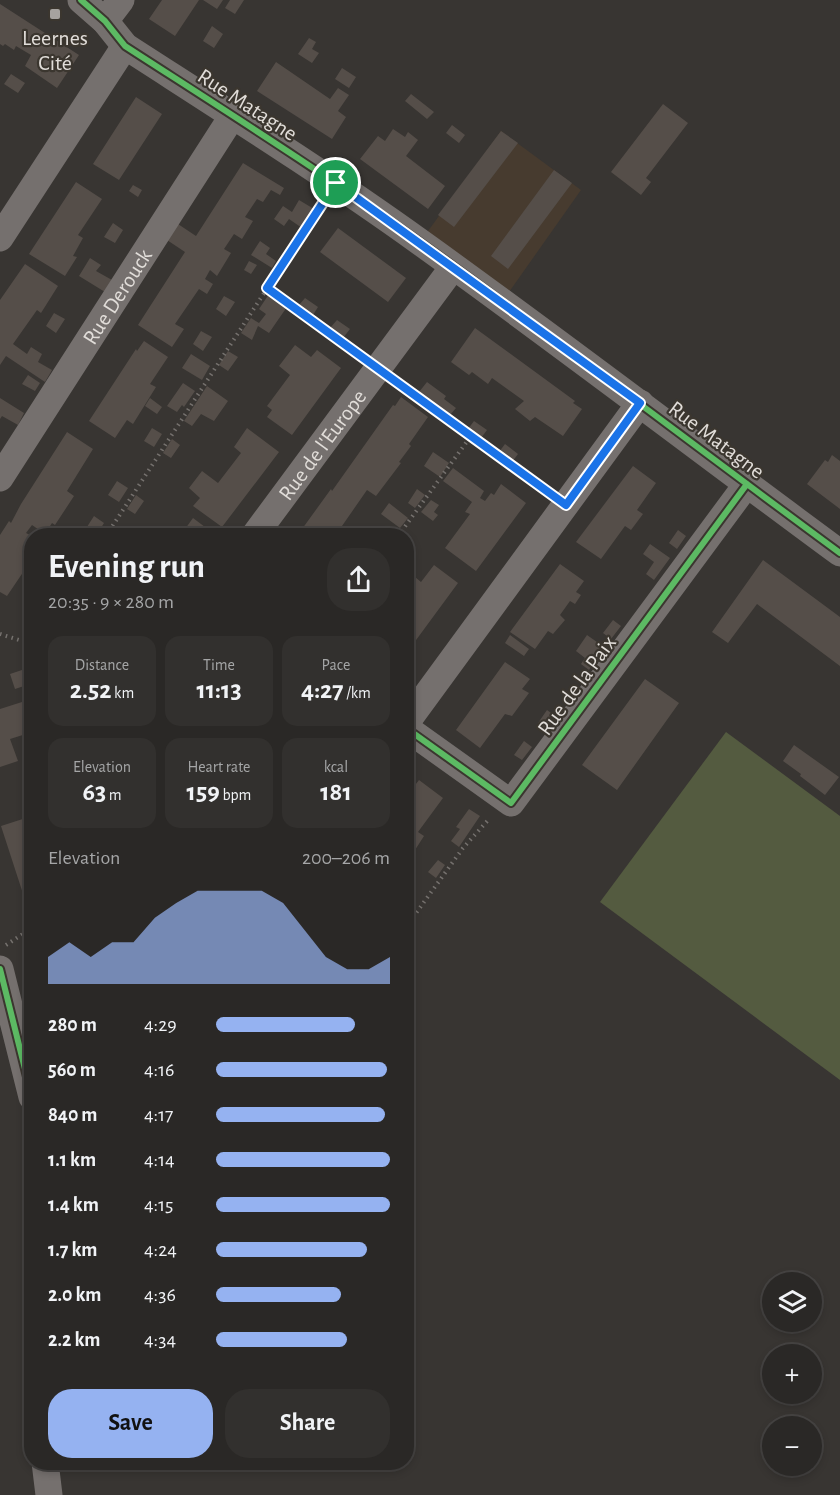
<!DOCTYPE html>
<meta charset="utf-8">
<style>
body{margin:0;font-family:"Alegreya Sans",sans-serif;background:#32302e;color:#f1f3f6;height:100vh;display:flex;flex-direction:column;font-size:22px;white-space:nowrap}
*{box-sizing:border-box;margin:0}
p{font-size:20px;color:#a5a6a7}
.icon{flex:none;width:33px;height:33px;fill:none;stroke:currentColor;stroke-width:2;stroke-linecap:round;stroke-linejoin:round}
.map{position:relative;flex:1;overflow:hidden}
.panel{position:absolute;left:24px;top:528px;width:390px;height:942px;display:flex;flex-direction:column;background:#2a2826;border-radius:24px;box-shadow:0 3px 9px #0003,0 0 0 2px #464443}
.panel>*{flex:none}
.controls{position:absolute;left:762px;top:1272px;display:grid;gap:12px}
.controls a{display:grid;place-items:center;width:60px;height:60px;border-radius:50%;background:#2a2826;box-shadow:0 3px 9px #0003,0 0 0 2px #464443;font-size:30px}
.pin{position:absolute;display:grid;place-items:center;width:51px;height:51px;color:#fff;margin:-26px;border:3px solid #fff;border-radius:50%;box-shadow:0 2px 6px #0007}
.round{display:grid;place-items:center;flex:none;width:63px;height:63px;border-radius:24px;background:#32302e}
.head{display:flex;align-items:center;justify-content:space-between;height:102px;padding:0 24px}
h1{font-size:33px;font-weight:700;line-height:45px}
.stats{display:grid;grid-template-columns:repeat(3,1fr);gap:9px;height:102px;padding:6px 24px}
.stats div{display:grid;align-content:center;border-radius:15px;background:#32302e;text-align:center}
.stats b{font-size:26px;font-weight:700}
.stats small{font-size:16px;font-weight:400}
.stats p{font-size:16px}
.chart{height:168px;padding:12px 24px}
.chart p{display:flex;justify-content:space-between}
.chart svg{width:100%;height:108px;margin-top:6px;fill:#95b2f1;opacity:.7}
.primary-button{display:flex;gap:12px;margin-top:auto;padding:12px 24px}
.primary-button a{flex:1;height:69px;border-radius:24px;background:#95b2f1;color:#111;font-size:24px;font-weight:700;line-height:69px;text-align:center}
.primary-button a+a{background:#32302e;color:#f1f3f6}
ul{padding:0 24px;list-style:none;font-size:20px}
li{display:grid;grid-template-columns:96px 72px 1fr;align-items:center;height:45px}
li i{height:15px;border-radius:8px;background:#95b2f1}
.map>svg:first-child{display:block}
.industrial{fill:#473b2f}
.green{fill:#545b40}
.building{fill:#554e49}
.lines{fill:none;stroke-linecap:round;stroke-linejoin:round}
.path{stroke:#75716e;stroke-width:4;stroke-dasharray:1.5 4.5;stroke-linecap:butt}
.street{stroke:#75706e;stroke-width:27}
.cycleway-casing{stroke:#3b362f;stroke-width:10}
.cycleway{stroke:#5cba63;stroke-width:6}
.route-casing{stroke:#fff;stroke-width:12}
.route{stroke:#1a73e8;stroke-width:8}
.poi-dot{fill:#a6a29f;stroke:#3b362f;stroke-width:2}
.labels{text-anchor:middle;stroke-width:4.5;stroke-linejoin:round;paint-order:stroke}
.poi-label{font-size:22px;fill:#e1ddd9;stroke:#3b362f}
.street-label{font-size:22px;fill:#e1ddd9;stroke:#3b362f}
</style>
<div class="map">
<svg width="840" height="1495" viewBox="0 0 840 1495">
<rect width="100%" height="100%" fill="#383532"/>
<!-- industrial -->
<path class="industrial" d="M501,131L581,190L502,302L420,242Z"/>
<!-- green -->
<path class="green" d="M726,732L840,816V1080L600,902Z"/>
<!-- building -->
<path class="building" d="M162,0H199L175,36L149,19Z
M203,0H223L217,9Z
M230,0H244L235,14L225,8Z
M0,4L79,55L57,88L25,66L31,55L16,46L14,50L5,44L3,46L0,44Z
M212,26L223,34L214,48L203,41Z
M309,38L316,42L312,49L319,53L312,63L298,54Z
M276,62L330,99L338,88L349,95L338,111L346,117L332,139L257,91Z
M342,68L356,77L349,88L335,79Z
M11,74L25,83L18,93L4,84Z
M411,94L434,112L427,119L405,101Z
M136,97L162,114L119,180L93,164Z
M663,104L688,123L646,178L651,182L641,195L611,172Z
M452,125L465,135L459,143L446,133Z
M393,129L405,137L408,132L418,140L406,156L445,186L428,209L360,159L378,136L385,141Z
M501,131L518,143L454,227L438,215Z
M243,163L284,188L280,195L271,190L263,202L257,199L245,217L253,221L242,239L234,234L224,249L231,253L217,276L210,270L205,279L213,284L207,294L199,289L175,324L184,329L172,347L138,325L185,252L167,240L178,224L196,236Z
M554,170L572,183L508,269L491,256Z
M76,182L102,199L78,235L83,238L73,256L77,257L65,276L29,254Z
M133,185L142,190L138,197L129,191Z
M299,200L314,209L302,228L289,219L284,226L274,219L283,206L292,212Z
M113,223L123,230L115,243L104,237Z
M338,228L406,278L388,302L320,252Z
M260,241L270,248L266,254L276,261L272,268L251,255Z
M90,258L101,265L96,271L112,280L105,292L79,276Z
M249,261L257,265L251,274L244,270Z
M25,264L58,286L41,313L37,310L13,344L27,354L31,347L42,354L38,362L52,370L45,382L6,356L0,365V300Z
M271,291L289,304L269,333L258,326L252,340L241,333L251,318L259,323L266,314L259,309Z
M224,296L235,302L226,316L216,309Z
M305,298L318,307L313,315L299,305Z
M54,313L65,319L56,333L46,326Z
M337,320L350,329L343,338L330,328Z
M475,328L575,401L573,403L582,409L563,436L535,417L530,421L515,409L524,401L492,378L488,384L472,372L469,375L451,362Z
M201,331L212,337L203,351L193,344Z
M144,341L168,357L150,384L156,387L133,424L127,420L115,438L89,421L136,349L137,351Z
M295,345L311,357L317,350L341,368L292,435L267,417L272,410L267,406L290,375L279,366Z
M228,351L238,357L228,371L219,365Z
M191,354L210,366L202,380L182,368Z
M28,375L40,383L35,391L22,384Z
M427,382L446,396L444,399L456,408L450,415L419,392Z
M183,383L195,391L184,407L182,405L177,412L167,406Z
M207,386L228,401L214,421L201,414L192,426L184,421Z
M401,397L428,417L409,444L411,446L399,462L401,463L376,496L367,490L342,526L351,531L348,536H297L331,489L332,491L393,405L395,406Z
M0,398L24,413L18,425L2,416L0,419Z
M150,398L162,407L157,414L145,406Z
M474,421L487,430L481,438L468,429Z
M152,428L162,434L154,447L144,441Z
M247,428L279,452L222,527L193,506L200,498L189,488L202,471L218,483L241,453L234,447Z
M67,432L93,449L67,491L74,496L55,525L52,523L45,534L32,525L26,533L32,536V563L30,562L7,596L0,592V535L9,521L11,523L21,504Z
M172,439L180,445L171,458L163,453Z
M505,444L518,454L512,462L499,452Z
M433,452L449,463L440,477L424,466Z
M832,455L840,461V509L807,484L825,460L828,462Z
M633,466L656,483L637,510L643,514L631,530L625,526L601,559L576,542Z
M453,468L484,491L480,498L485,501L491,493L494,495L501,484L526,503L476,571L445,548L470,514L465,512L472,502L443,481Z
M117,481L128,488L119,502L108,495Z
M417,489L425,495L415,508L408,503Z
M136,495L144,501L135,514L127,509Z
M431,500L439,505L434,512L438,515L433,521L421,512Z
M389,503L408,518L400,528L381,514Z
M94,516L104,523L96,536L85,530Z
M193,518L217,536H180Z
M115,527L123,532L121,536H109Z
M678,530L686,536L677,549L669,543Z
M650,544L670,558L654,580L646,574L654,562L643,554Z
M763,560L840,617V666L757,604L728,643L712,632Z
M560,564L584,581L576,592L581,595L575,604L570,601L560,615L565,620L553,634L548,631L535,649L510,632Z
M434,565L458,583L408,651L406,650V588L415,577L421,582Z
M613,620L621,626L611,639L603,633Z
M510,635L529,649L524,656L505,643Z
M587,635L604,647L589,670L581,664L585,658L576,651Z
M505,662L530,679L522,689L529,693L512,716L505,714L480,748L456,730Z
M22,670L27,685L15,689L10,674Z
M645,679L679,703L617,790L582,765Z
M22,702L25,712L32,710V728L29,729L26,722L22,723L26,734L10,739L18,761L0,767V709Z
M547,710L555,716L545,729L538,723Z
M524,741L532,747L522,760L514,755Z
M794,745L839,777L825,795L800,776L801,774L783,761Z
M419,780L443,798L418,832L424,836L406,864V797Z
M469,809L480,816L459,847L451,841L460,829L456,827Z
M32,816V904L27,906L1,826Z
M438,860L445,865L436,878L428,872Z"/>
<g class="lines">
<!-- path -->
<path class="path" d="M267,288L359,355
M397,382L546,490
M106,536L322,204
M398,536L471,436
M0,634L32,644
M406,927L463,848L490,818
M6,945L32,928"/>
<!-- street -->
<g class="street">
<path d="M81,0L105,21L125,46C224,110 324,173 420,242C562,344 700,450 840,553"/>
<path d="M105,21L121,0"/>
<path d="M0,238L125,46"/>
<path id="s1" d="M0,478L233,115"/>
<path id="s2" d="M254,536L453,267"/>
<path d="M406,723L640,403"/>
<path d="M406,728L511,803L747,484"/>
<path d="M0,969L32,1097"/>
<path d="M45,1462L49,1495"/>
</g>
<!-- cycleway casing -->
<g class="cycleway-casing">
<path id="cycleway" d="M81,0L105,21L125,46C224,110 324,173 420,242C562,344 700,450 840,553
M406,728L511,803L747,484
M0,969L32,1097"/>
</g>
<!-- cycleway -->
<use href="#cycleway" class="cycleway"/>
</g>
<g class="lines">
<!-- route casing -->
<g class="route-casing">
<path id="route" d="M336,183L640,403L566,505L267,288Z"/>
</g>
<!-- route -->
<use href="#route" class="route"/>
</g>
<!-- markers -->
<rect class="poi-dot" x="49" y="8" width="12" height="12" rx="3"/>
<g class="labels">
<!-- poi labels -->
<g class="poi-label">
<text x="55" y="45">Leernes<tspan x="55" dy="25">Cité</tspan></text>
</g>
<!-- street labels -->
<g class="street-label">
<text transform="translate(248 104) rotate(33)" y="8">Rue Matagne</text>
<text dy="8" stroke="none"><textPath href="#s1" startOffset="216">Rue Derouck</textPath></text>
<text transform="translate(717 439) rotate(37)" y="8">Rue Matagne</text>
<text dy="8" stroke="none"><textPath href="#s2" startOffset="114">Rue de l'Europe</textPath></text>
<text transform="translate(576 685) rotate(-54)" y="8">Rue de la Paix</text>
</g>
</g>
</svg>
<div class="controls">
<a><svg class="icon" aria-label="layers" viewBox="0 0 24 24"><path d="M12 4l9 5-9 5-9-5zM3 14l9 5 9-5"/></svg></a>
<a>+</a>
<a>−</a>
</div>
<div class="pin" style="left:336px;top:183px;background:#1e9e55"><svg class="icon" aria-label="arrive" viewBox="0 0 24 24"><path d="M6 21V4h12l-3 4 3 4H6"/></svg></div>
<section class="panel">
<div class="head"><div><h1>Evening run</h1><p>20:35 · 9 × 280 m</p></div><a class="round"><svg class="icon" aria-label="share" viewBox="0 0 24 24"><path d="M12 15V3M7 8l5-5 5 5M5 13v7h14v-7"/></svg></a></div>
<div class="stats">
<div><p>Distance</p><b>2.52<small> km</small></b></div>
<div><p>Time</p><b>11:13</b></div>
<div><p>Pace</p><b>4:27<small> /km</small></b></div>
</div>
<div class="stats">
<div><p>Elevation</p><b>63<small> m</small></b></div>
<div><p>Heart rate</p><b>159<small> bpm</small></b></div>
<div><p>kcal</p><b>181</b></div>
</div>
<div class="chart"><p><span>Elevation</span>200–206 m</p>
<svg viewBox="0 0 160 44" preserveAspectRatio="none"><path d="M0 44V33L10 27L20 33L30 27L40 27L50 17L60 11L70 6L80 6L90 6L100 6L110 11L120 22L130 33L140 38L150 38L160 33V44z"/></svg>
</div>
<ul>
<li><b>280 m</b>4:29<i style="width:80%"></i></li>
<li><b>560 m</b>4:16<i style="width:98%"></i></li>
<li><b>840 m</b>4:17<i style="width:97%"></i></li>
<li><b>1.1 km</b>4:14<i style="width:100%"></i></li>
<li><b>1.4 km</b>4:15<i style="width:100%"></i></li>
<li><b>1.7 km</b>4:24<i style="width:87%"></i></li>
<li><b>2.0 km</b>4:36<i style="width:72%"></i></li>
<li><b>2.2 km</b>4:34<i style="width:75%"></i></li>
</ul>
<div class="primary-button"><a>Save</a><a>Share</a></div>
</section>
</div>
